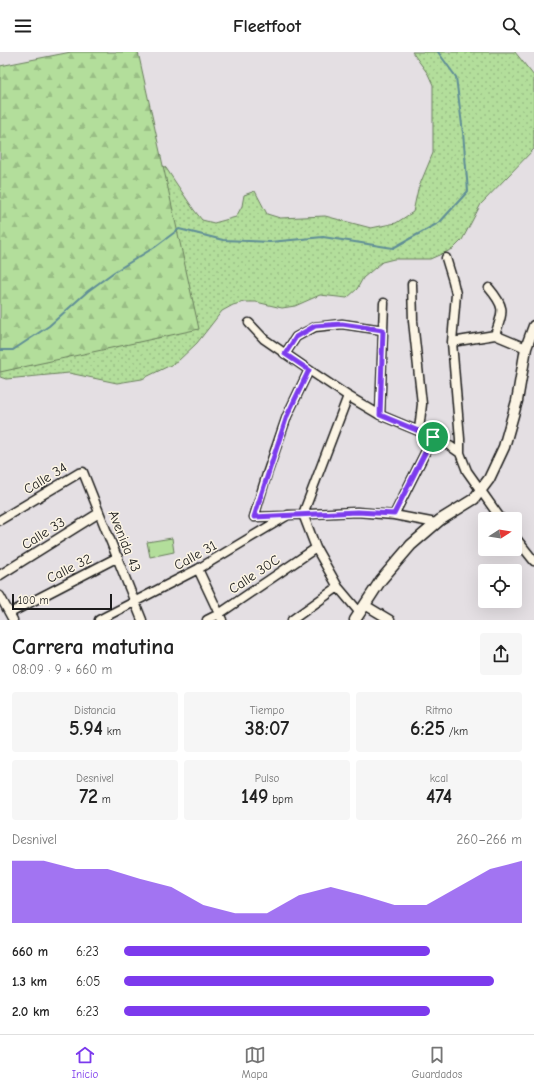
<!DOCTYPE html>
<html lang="es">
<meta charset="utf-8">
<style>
body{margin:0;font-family:"Comic Neue",sans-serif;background:#f6f6f6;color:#222;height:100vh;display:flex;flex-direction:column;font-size:15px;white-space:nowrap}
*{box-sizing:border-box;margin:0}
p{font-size:13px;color:#767676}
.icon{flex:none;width:22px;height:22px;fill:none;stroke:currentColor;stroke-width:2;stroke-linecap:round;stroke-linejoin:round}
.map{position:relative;height:568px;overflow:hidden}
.sheet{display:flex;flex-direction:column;background:#fff;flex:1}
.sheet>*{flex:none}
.needle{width:26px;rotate:78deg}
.fabs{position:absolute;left:478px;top:460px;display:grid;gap:8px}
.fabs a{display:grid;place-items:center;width:44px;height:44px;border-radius:4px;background:#fff;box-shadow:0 4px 16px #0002;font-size:20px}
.scale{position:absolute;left:12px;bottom:10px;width:100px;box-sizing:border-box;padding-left:4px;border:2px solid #1c1c1c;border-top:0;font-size:11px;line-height:14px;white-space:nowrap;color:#1c1c1c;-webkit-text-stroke:3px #fcf5e5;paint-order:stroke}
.pin{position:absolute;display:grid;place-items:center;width:34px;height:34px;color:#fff;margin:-17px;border:2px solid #fff;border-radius:50%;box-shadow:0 1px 4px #0007}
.round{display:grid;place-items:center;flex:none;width:42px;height:42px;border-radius:4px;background:#f6f6f6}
.summary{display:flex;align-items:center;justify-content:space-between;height:68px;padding:0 12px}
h1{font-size:22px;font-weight:800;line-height:30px}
.metrics{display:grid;grid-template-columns:repeat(3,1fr);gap:6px;height:68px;padding:4px 12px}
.metrics div{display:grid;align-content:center;border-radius:4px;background:#f6f6f6;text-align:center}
.metrics b{font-size:20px;font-weight:800}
.metrics small{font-size:11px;font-weight:400}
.metrics p{font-size:11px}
.chart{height:112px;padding:8px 12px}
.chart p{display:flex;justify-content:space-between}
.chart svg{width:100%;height:72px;margin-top:4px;fill:#7c3aed;opacity:.7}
ul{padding:0 12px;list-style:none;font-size:13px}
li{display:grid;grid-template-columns:64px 48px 1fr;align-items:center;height:30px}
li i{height:10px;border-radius:5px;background:#7c3aed}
header{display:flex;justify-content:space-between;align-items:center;height:52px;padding:0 12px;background:#fff;font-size:18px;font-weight:800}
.dock{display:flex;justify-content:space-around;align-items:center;height:56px;border-top:1px solid #e0e0e0;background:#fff;font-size:11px;color:#767676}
.dock a{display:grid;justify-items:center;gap:2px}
.dock .on{color:#7c3aed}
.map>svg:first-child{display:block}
.grass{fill:url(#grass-dots);stroke:#687d5c}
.forest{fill:url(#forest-firs);stroke:#687d5c}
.park{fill:#b3de9b;stroke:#687d5c}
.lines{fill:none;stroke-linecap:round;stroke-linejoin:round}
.stream{stroke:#5e8d96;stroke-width:2}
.minor-casing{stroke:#1c1c1c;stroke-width:11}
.major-casing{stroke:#1c1c1c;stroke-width:13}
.minor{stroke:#fcf5e5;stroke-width:8}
.major{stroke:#fcf5e5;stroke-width:10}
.route-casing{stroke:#fff;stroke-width:8}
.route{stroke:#7c3aed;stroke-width:5}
.labels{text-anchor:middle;stroke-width:3;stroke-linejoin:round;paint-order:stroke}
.street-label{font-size:14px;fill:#1c1c1c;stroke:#fcf5e5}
</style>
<header><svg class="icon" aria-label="menu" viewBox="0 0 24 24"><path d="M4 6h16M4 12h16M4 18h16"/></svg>Fleetfoot<svg class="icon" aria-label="search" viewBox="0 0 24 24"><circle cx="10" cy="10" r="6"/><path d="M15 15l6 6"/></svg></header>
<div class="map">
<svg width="534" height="568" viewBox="0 0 534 568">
<defs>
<pattern id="grass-dots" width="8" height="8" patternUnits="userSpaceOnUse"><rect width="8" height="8" fill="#b3de9b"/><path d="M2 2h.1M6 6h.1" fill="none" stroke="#99be85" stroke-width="1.8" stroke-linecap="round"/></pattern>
<pattern id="forest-firs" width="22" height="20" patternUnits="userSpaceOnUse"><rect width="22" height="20" fill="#b3de9b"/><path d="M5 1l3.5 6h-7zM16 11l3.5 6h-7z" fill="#99be85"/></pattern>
</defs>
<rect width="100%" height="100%" fill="#e4dfe3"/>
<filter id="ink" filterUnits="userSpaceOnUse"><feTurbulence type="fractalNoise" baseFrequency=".025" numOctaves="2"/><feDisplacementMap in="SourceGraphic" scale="8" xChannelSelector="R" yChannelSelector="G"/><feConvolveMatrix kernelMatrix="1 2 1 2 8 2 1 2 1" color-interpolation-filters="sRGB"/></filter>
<g filter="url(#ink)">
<!-- grass -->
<path class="grass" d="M412,0H515L534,24V97L481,152L462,188L453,197L430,207H394L382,210L363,226L357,237L347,246L320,243L295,254L282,256L256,250H244L233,253L222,259L197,291L177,310L142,327L117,331L69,321L6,327L0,325V267L145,100L166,116L194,158L202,168L214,171L236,165L242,154L244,143L255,139L267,162L280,166L325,164L371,176L396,171L413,160L418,137L433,101V33L428,22Z"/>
<!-- forest -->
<path class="forest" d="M71,0H138L199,277L0,320V14Z"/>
<!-- park -->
<path class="park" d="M172,486L174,500L150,505L147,490Z"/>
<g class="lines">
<!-- stream -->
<path class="stream" d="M0,298H13L49,274L88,239L114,220L155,195L179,177L223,188L270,190L323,185L393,196L440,170L468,139L463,81L456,25L438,0"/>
<!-- minor casing -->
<g class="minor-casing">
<path id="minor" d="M446,206L453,229L456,242L452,290L460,387V401
M412,232L413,269L422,352L419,378
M489,236C506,256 503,259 495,283
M249,271L264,287L309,318L348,344L380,363L433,385L450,394L460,401L467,419L501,467
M452,290L495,283L526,296
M285,302L296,285L315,275L342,272L383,278
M348,344L303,462L316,496L338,535L360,561
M380,363L384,251
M394,463L433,385
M286,464L254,465L267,422L287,364L309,318
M0,468L79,421L83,420L142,568
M515,485L534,509
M198,517L222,568
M0,523L99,461
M0,544L13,568
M365,553L390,568
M10,561L118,505
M99,568L198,517L288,463L357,460L394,463L436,471
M207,568L219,562L316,496
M292,568L338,535"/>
</g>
<!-- major casing -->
<g class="major-casing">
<path id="major" d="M355,568L381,528L411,493L440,468L474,447L489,427L504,395L517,349L526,296L534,274"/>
</g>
<!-- minor -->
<use href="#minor" class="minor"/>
<!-- major -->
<use href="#major" class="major"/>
</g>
</g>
<g class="lines" filter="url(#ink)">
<!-- route casing -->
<g class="route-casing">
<path id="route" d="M342,272L383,278L380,363L433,385L394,462L357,460L254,465L287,364L309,318L285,302L296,285L315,274Z"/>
</g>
<!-- route -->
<use href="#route" class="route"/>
</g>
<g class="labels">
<!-- street labels -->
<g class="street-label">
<text transform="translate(45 426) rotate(-31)" y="5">Calle 34</text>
<text transform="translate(43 481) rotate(-32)" y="5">Calle 33</text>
<text transform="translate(125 489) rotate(68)" y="5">Avenida 43</text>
<text transform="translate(195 503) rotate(-29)" y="5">Calle 31</text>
<text transform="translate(69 516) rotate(-27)" y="5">Calle 32</text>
<text transform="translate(254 522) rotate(-34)" y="5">Calle 30C</text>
</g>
</g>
</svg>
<div class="fabs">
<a><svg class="needle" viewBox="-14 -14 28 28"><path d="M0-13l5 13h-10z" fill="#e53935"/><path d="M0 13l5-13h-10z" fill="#767676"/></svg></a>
<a><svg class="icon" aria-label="locate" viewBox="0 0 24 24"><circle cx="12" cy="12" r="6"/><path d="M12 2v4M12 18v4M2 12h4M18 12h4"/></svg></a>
</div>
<div class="scale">100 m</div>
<div class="pin" style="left:433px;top:385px;background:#1e9e55"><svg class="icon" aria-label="arrive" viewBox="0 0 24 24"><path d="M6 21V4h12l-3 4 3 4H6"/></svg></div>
</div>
<section class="sheet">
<div class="summary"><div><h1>Carrera matutina</h1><p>08:09 · 9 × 660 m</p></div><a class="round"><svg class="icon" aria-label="share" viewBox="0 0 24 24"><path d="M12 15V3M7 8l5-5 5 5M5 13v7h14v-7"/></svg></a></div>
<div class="metrics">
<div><p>Distancia</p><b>5.94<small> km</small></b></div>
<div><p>Tiempo</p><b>38:07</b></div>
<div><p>Ritmo</p><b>6:25<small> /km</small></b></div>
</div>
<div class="metrics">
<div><p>Desnivel</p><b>72<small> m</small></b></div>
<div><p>Pulso</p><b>149<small> bpm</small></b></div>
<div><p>kcal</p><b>474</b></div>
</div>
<div class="chart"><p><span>Desnivel</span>260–266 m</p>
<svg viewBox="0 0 160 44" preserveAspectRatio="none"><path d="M0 44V6L10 6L20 11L30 11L40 17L50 22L60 33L70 38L80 38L90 27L100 22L110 27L120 33L130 33L140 22L150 11L160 6V44z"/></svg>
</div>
<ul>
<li><b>660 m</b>6:23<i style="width:77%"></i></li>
<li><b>1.3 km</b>6:05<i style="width:93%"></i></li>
<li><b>2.0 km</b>6:23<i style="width:77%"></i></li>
</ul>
</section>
<nav class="dock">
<a class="on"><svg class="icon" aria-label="home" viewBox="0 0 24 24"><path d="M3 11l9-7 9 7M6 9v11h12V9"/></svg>Inicio</a>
<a><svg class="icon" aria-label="map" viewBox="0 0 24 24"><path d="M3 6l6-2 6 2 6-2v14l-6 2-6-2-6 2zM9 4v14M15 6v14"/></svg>Mapa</a>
<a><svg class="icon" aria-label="saved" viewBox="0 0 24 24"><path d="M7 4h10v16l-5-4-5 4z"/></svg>Guardados</a>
</nav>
